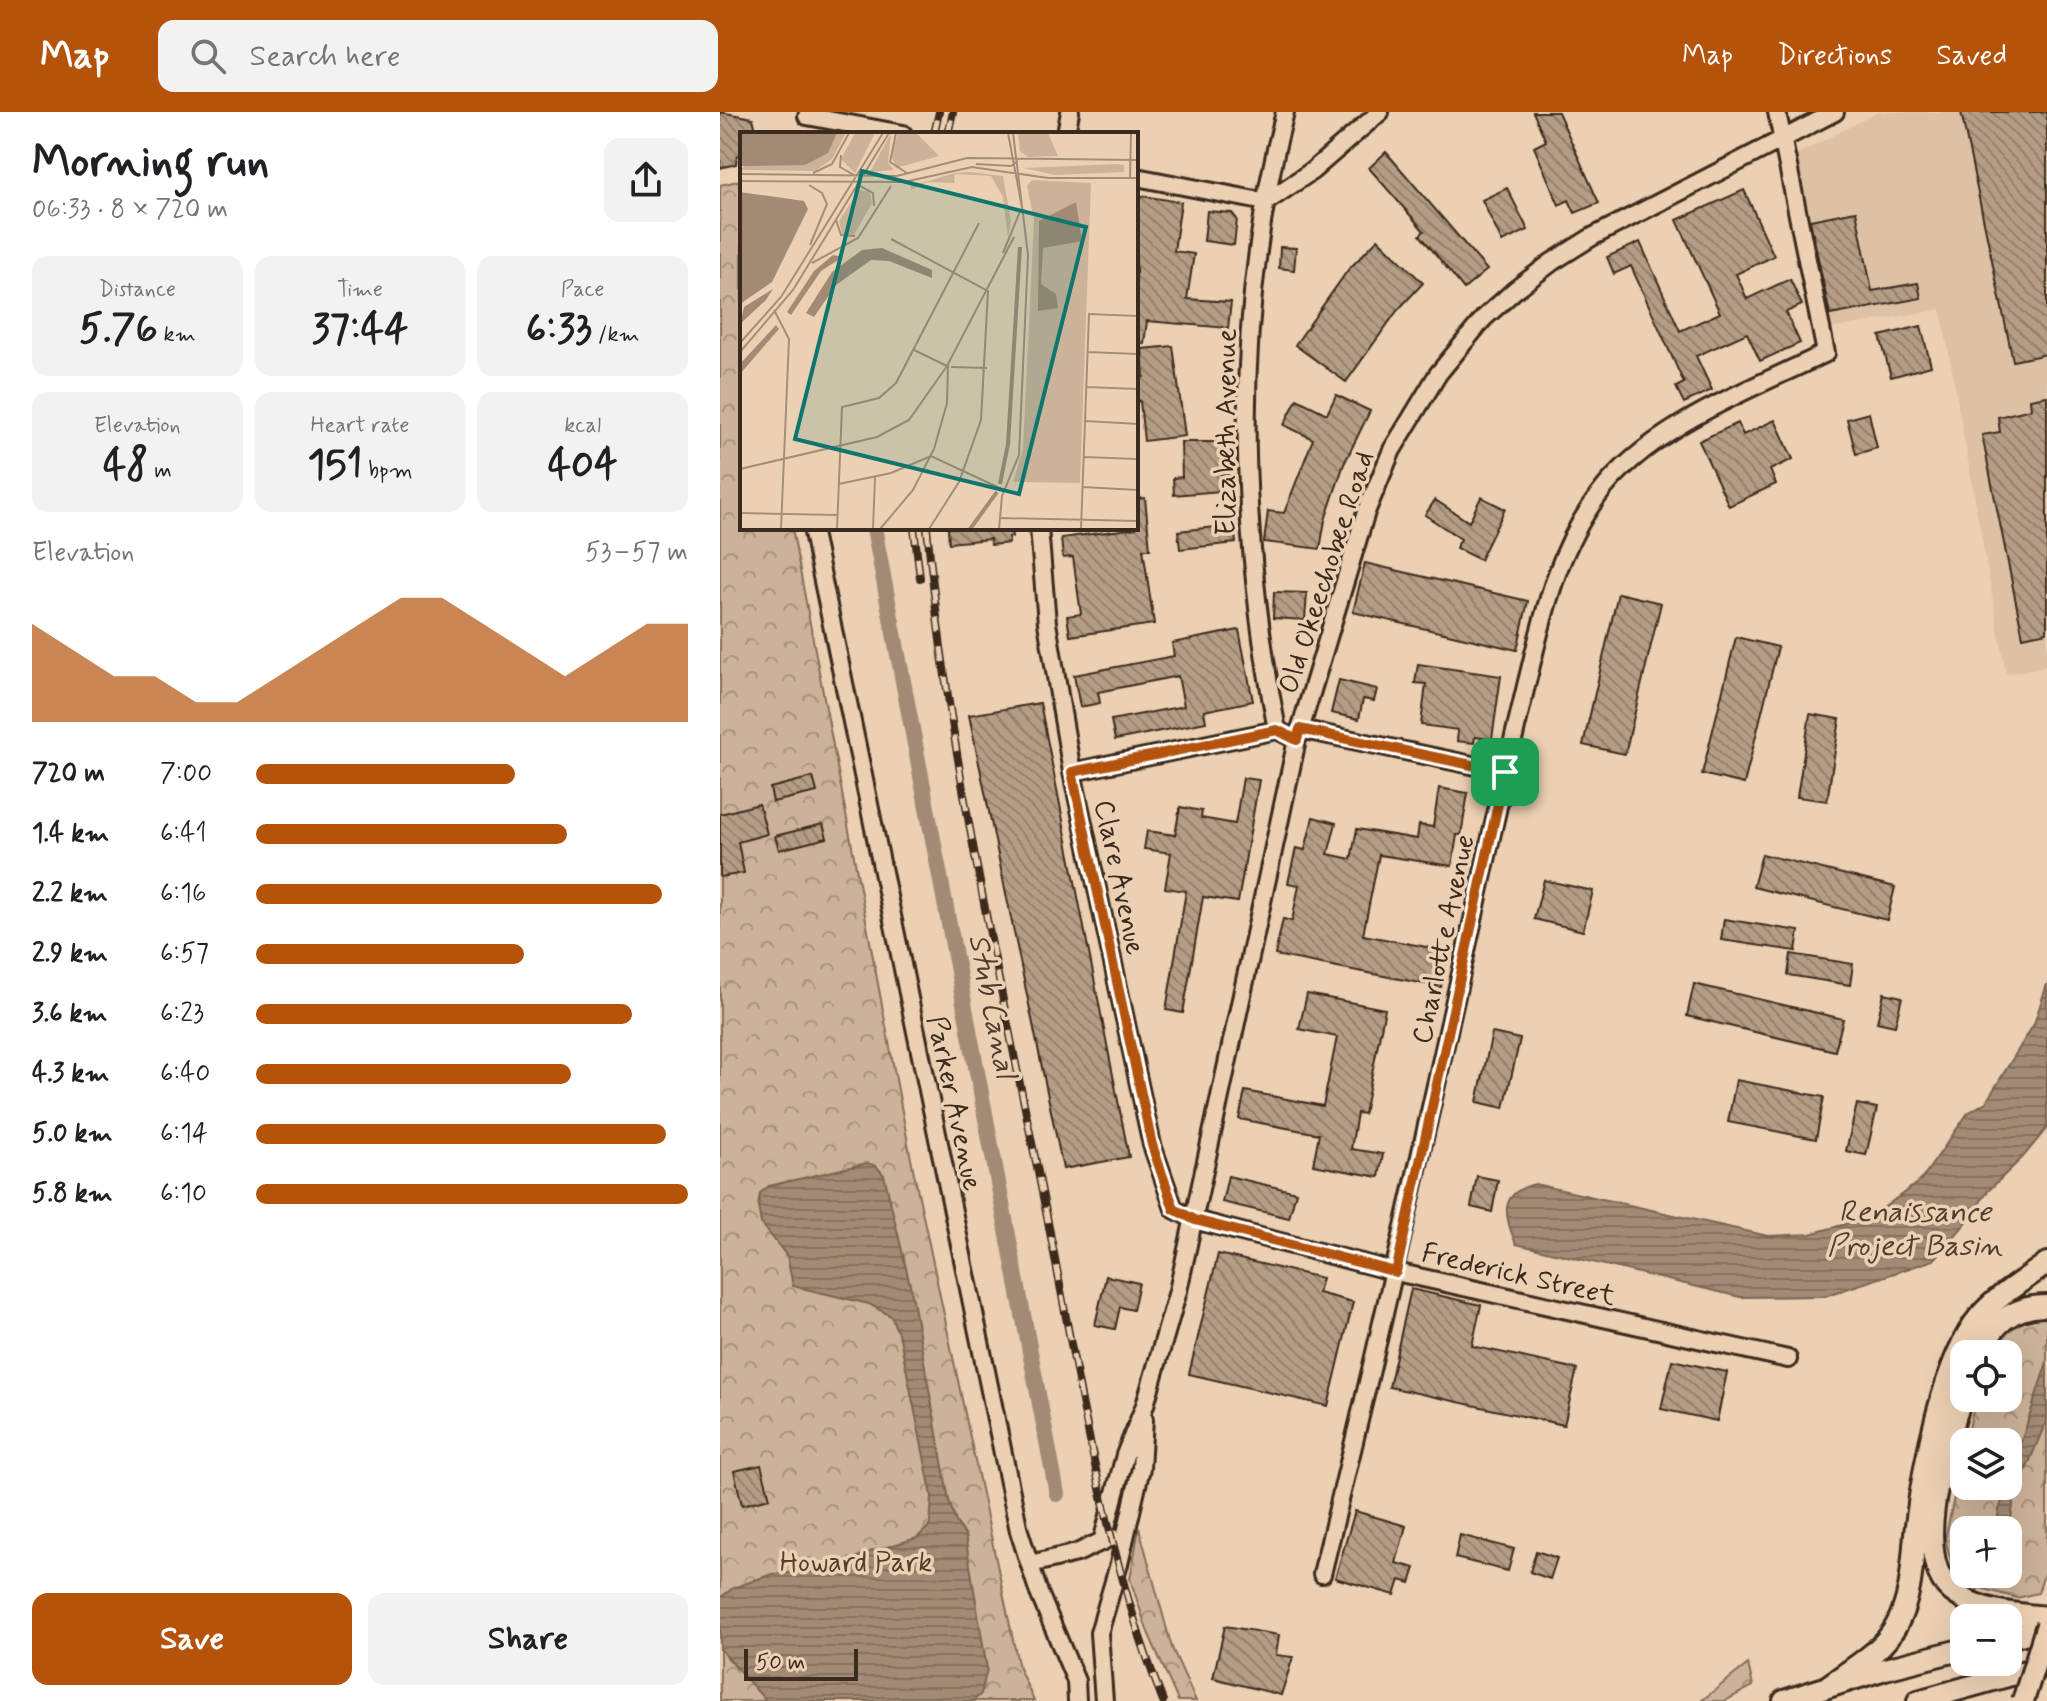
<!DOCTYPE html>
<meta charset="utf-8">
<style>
body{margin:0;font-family:Mynerve,sans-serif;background:#f2f2f2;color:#202124;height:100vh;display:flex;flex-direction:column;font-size:30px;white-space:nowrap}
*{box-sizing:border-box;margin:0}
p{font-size:26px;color:#757577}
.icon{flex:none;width:44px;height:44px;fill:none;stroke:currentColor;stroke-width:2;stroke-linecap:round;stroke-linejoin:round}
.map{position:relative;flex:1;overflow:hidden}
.drawer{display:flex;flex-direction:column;background:#fff;width:720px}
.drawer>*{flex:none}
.tools{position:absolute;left:1230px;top:1228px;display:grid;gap:16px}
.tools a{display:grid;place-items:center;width:72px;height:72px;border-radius:16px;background:#fff;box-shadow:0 8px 32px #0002;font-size:40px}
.scale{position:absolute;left:24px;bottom:20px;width:114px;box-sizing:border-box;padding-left:8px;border:4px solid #3b2a1e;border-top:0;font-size:22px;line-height:28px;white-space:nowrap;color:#3b2a1e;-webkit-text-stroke:6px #ecd0b3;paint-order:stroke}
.pin{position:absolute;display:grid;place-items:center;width:68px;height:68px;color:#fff;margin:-34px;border-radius:16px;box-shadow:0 4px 12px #0006}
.round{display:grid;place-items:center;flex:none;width:84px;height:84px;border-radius:16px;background:#f2f2f2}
.overview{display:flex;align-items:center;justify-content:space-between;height:136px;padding:0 32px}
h1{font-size:44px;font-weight:800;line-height:60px}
.figures{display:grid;grid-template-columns:repeat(3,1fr);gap:12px;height:136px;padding:8px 32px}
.figures div{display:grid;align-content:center;border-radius:16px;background:#f2f2f2;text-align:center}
.figures b{font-size:40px;font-weight:800}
.figures small{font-size:22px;font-weight:400}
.figures p{font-size:22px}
.chart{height:224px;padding:16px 32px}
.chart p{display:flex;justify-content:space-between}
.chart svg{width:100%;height:144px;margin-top:8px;fill:#b45309;opacity:.7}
.cta{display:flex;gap:16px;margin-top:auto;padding:16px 32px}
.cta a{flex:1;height:92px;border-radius:16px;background:#b45309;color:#fff;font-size:32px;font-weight:800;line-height:92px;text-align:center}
.cta a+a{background:#f2f2f2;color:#202124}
ul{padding:0 32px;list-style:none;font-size:26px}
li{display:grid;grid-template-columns:128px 96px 1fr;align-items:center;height:60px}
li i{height:20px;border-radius:10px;background:#b45309}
header{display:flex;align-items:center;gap:48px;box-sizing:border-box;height:112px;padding:0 40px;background:#b45309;color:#fff}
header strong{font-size:38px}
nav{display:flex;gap:44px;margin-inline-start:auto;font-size:28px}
.search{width:560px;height:72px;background:#f2f2f2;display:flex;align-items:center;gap:20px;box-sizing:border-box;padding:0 28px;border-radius:16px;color:#757577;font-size:30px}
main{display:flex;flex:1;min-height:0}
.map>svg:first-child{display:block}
.built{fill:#dcc1a5}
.forest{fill:url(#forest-crowns);stroke:#846e5b;stroke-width:2;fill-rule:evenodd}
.water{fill:url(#water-rules);stroke:#796452;stroke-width:2}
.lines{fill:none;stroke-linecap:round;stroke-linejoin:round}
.canal{stroke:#a28a74;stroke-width:16}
.building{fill:url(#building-back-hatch);stroke:#3b2a1e;stroke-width:2}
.minor-casing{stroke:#3b2a1e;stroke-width:22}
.major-casing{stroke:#3b2a1e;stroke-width:26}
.minor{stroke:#ecd0b3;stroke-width:16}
.major{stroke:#ecd0b3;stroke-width:20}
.rail-casing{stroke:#3b2a1e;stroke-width:8}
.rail{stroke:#ecd0b3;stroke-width:5;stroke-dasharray:15;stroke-linecap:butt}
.major-bridge-casing{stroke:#3b2a1e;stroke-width:26;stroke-linecap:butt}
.major-bridge{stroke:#ecd0b3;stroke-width:20}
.route-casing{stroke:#fff;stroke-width:16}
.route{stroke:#b45309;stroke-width:10}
.labels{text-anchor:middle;stroke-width:7;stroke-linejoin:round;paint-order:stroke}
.street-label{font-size:28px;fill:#3b2a1e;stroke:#ecd0b3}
.park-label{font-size:28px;fill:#513e30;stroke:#ecd0b3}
.water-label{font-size:30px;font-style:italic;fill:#503d2f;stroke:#ecd0b3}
.inset-river{fill:none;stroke:#a28a74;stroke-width:4}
.inset-road{fill:none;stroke:#a58e77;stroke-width:2}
.view{fill:#0f766e;fill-opacity:0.15;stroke:#0f766e;stroke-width:4}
.inset-edge{fill:none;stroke:#3b2a1e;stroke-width:4}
</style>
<header>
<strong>Map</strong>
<div class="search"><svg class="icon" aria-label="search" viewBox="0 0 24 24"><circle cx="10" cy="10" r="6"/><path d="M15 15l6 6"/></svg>Search here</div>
<nav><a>Map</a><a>Directions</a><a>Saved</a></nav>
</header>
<main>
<section class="drawer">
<div class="overview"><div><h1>Morning run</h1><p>06:33 · 8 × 720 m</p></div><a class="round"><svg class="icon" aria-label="share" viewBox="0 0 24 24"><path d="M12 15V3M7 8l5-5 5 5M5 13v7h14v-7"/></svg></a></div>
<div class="figures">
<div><p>Distance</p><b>5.76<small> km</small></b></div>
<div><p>Time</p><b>37:44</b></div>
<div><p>Pace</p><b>6:33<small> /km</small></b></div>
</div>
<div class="figures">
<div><p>Elevation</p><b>48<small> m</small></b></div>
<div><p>Heart rate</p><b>151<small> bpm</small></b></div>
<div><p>kcal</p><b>404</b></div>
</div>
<div class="chart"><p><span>Elevation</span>53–57 m</p>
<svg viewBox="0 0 160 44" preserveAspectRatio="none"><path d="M0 44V14L10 22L20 30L30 30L40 38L50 38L60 30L70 22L80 14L90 6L100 6L110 14L120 22L130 30L140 22L150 14L160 14V44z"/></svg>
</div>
<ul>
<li><b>720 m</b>7:00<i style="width:60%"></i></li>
<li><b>1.4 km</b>6:41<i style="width:72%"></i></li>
<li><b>2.2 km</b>6:16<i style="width:94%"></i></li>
<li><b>2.9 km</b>6:57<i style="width:62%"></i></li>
<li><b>3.6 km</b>6:23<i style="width:87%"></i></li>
<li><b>4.3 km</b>6:40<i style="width:73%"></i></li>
<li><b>5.0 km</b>6:14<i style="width:95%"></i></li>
<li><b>5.8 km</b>6:10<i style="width:100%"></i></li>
</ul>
<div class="cta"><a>Save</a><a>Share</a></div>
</section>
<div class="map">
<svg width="1327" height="1589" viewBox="0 0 1327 1589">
<defs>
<pattern id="forest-crowns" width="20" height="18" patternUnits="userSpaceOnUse" patternTransform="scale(2)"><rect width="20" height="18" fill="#ccb298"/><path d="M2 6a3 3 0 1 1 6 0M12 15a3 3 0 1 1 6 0" fill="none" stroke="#a7917b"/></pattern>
<pattern id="water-rules" width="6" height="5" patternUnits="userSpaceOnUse" patternTransform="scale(2)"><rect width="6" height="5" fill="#a28a74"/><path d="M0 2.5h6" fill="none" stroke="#85715f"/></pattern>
<pattern id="building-back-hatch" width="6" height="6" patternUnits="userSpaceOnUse" patternTransform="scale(2)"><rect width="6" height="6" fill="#b59d85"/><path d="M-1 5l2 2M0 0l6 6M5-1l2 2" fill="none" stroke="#94806c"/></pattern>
</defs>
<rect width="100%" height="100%" fill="#ecd0b3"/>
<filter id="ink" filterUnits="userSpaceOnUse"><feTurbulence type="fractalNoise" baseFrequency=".0125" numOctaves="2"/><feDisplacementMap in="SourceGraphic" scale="16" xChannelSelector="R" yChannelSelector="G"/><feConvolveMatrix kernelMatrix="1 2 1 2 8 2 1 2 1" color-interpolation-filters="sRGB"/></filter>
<g filter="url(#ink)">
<!-- built -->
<path class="built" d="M1158,0H1327V554L1286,562L1221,197L1110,217L1076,43Z"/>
<!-- forest -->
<path class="forest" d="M22,68V416H72L191,1047L299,1556L314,1589H0V73Z
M1327,1204V1453L1318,1481L1297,1486L1260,1476L1253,1481L1234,1461L1225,1427L1244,1340V1374H1288V1330H1246L1256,1286H1288V1242H1272C1287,1216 1297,1207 1327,1204ZM1244,1418H1288V1462H1244Z
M419,1416L452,1536L476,1589H458L427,1518L410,1467Z
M1028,1552L1033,1574L1005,1589H981Z"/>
<!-- water -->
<path class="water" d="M1327,872V1016L1303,1045L1268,1079L1246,1111L1214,1148L1105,1184L1020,1185L796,1132C784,1104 778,1081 815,1072L1048,1124L1090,1122L1151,1105L1201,1068L1248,1001L1266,990L1314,912Z
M147,1051L156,1054L164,1063L191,1177L229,1388L236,1410L245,1423L267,1557L261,1582L253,1589H46L0,1537V1486L13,1476L52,1462L113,1459L143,1442L197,1426L210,1413L212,1384L180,1226L171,1204L149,1192L73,1174L67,1144L41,1111L38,1094L40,1081L49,1074Z
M1327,1250V1307L1294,1387L1288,1426V1418H1276L1279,1398Z"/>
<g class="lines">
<!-- canal -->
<path class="canal" d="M154,416L337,1382"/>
</g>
<!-- building -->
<path class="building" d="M0,0L33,6L37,22H22V43L17,44L16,52L0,56Z
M813,0H838L879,91L855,101L849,88L839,93L814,35L826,29Z
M1241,0H1327V242L1293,249Z
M666,40L767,158L744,177L700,123L704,119L649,56Z
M787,76L808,118L782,130L762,88Z
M1024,78L1054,144L1016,162L1027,187L1070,167L1082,193L1066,200L1080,231L1040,249L1027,221L976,244L992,278L964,291L956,275L964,271L911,154L894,162L887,145L920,130L960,219L1000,201L957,108Z
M416,83L461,90L454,139L474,142L467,187L511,190L508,216L427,209L424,232L416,231Z
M487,99L512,101L517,107L514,133L484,129Z
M1136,99L1152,179L1198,171L1201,186L1110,203L1090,108Z
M658,127L703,171L677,199L626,270L575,233L628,158Z
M560,135L576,136L574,158L559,156Z
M1201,214L1211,254L1171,265L1160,224Z
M453,234L465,324L424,329L420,289L416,290V266L424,265L422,237Z
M616,283L650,299L624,352L605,408L600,437L544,430L548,399L564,401L593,327L564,313L577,287L607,302Z
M1327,284V520L1303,525L1262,323L1280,320L1278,305L1311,297L1310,287Z
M1149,301L1157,336L1136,342L1127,307Z
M1055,308L1073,347L1050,358L1056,372L1009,394L979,329L1018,311L1023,323Z
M461,330H501V362H511L512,378L454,383L453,366L462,365Z
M761,385L785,397L760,448L736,436L741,427L705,403L715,388L749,410Z
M425,386L430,437H423L434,512L350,524L347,504L361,502L353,445L343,446L341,426L416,416V387Z
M514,413L516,431L460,437L458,419Z
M228,416H291L292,425H289V431L271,433L270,427L229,431Z
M645,451L808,489L797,538L633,500Z
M554,480L587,481L585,508L553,506Z
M898,481L941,491L905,642L863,633Z
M519,518L533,589L484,599L486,610L395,628L391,608L464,594L458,564L378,580L380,591L360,595L354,563L454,544L452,531Z
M1016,525L1058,535L1024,672L982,662Z
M698,552L781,564L772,627L755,625L754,631L737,629L738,618L701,613L706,572L695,571Z
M619,568L657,577L654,589L643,587L639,607L611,601Z
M320,591L409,1045L343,1057L249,603Z
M1090,602L1120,607L1107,689L1077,685Z
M93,665L97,680L53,690L50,676Z
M523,666L539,668L518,790L483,785L463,901L446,898L466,779L445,776L451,741L424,737L427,719L455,723L460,695L482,699L481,706L515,712Z
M719,676L748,681L741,723H737L732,754L659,743L643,823L728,839L721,875L555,843L563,807L572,809L579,773L568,771L576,736L585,738L593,705L616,711L608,742L631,747L637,717L697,727L699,713L713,715Z
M39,692L47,722L18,730L24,761L0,765V702Z
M103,712L107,726L59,738L55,724Z
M1042,742L1175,775L1167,808L1033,775Z
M824,768L873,779L863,819L814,807Z
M1004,807L1079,819L1076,839L1001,828Z
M1071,842L1133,852L1130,873L1068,863Z
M974,872L1123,907L1115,939L967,904Z
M1164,881L1182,885L1175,914L1157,910Z
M587,882L665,897L644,1002L637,1001L631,1037L663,1042L659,1065L593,1053L599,1022L519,1007L525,979L603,994L617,925L579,917Z
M772,921L800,927L784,996L757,990Z
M1016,968L1104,985L1096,1027L1008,1010Z
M1137,992L1157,996L1146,1043L1126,1039Z
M508,1064L576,1080L569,1106L502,1090Z
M757,1064L778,1068L772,1100L751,1095Z
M498,1142L602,1166L598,1181L633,1190L608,1294L469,1262Z
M386,1164L419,1171L413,1198L400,1195L395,1217L375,1213Z
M691,1177L761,1193L752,1234L857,1257L844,1313L669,1275Z
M952,1248L1007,1260L997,1309L941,1297Z
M41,1353L50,1386L22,1393L14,1359Z
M635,1399L686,1414L676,1451L695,1456L690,1471L680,1468L675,1483L615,1466Z
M740,1423L794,1437L788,1459L735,1446Z
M816,1439L837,1446L830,1467L810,1460Z
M505,1514L559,1523L556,1543L573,1545L561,1583L493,1566Z"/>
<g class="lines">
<!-- minor casing -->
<g class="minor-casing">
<path id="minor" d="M565,0C512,204 518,413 557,618L577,628
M87,4L183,22
M346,22L350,0
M416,65L546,90L592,59L660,0
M92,416L299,1419L319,1481L356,1569L357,1589
M319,416L327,511L352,660L432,1033L454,1097L475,1108L676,1160L1068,1247
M580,617L785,660
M352,660L557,618
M382,1430L405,1343L425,1293L458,1179L577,628L646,400L672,338L718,262L764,206L795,178L832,150L872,125L1115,0
M310,1452L357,1441L391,1425
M602,1462C656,1243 705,1023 754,803C770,728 787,653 805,578C822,510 835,441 878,384C929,314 1030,278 1106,241L1057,0
M384,1589L379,1521L399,1452L421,1356L424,1307"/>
</g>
<!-- major casing -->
<g class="major-casing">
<path id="major" d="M1259,1242C1273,1212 1292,1194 1327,1194
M1244,1277C1230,1324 1184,1450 1237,1483C1263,1500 1297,1502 1327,1505
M1288,1526L1327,1516
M1108,1574C1131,1557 1162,1540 1176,1514C1193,1483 1192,1447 1196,1413C1203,1357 1223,1247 1260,1204C1278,1183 1305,1168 1327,1151
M1064,1589L1165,1557L1244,1537
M1198,1589L1327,1553"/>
</g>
<!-- minor -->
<use href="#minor" class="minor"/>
<!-- major -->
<use href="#major" class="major"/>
<!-- rail casing -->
<g class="rail-casing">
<path id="rail" d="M214,22L219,0
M228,22L233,0
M194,416L200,466
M207,416C229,645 280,870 325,1095C358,1260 381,1432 443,1589"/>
</g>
<!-- rail -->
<use href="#rail" class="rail"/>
<!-- major-bridge casing -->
<g class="major-bridge-casing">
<path id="major-bridge" d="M1303,1589L1327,1513"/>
</g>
<!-- major-bridge -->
<use href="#major-bridge" class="major-bridge"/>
</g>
</g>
<g class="lines" filter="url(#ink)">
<!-- route casing -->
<g class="route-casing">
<path id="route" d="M580,617L785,660L676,1160L475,1108L454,1097L432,1033L352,660L557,618L577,628Z"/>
</g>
<!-- route -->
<use href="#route" class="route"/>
</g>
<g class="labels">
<!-- street labels -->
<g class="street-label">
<text transform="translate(505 320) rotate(-90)" y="10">Elizabeth Avenue</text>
<text transform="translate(605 460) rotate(-72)" y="10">Old Okeechobee Road</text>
<text transform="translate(401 765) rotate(78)" y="10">Clare Avenue</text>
<text transform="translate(722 827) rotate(-78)" y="10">Charlotte Avenue</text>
<text transform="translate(236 991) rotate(78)" y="10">Parker Avenue</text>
<text transform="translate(799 1161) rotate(13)" y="10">Frederick Street</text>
</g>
<!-- park labels -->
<g class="park-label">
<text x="136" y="1459">Howard Park</text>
</g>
<!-- water labels -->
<g class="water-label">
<text transform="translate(273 894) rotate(79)" y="10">Stub Canal</text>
<text x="1195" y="1109">Renaissance<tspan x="1195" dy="34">Project Basin</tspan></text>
</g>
</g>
<!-- overview -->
<g transform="translate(20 20)">
<rect width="398" height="398" fill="#ecd0b3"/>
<path d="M151,1L148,31L154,38L130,40ZM377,32L384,33V40L315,43L284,36Z" fill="#ccb298"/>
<path d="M97,1H106L92,27L75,39L0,38L7,32L65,33ZM115,1H135L115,41L101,27ZM158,1H176L199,24L156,36L151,23ZM278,1H308L318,24L288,25L280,19ZM230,40L263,44L271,89L268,106L263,65L251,44L215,42L214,51L187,50L171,58V54L215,41ZM292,48L351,51L340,351L273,350L283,316L294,88L287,54ZM119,58L130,60L132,71L114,103L102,102L99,89Z" fill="#ccb298"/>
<path d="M0,1H97L88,21L65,33L6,34H0ZM0,60L64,69L68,77L32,150L0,172ZM336,70L342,109L303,116L301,152L316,162L318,176L298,179L299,89ZM142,116L192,138V146L149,129L131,128L96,153L74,185L66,181L92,140L122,118ZM93,123L103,125L81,139L51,183L47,180L74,139ZM33,157L26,168L0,192L4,175ZM36,193L39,197L0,242V232Z" fill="#a28a74"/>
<path class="inset-river" d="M260,352L268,312L280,115M230,397L257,360"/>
<path class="inset-road" d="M156,1L150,30L167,41M268,1L283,81M101,23L100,35L114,43M236,32L271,34L278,29M73,41L92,32L109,1M0,42L157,44L227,26L398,28M390,46L391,1M0,49L164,50L232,35L308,46H398M69,53L82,61L87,72L70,113M120,54L133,61L134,74M96,88L101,103L115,104M151,107L248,159L241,288L219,350L189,397M263,121L281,77M72,131L118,106L151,54M34,178L49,207L41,397M0,211L41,165L143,1M174,218L207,234M0,220L53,158L149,1M348,220L398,222M211,235L247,236M346,255L398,257M345,289L398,292M344,325L398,327M0,337L137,305L169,288L207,234L274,105M99,352L151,341L191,324L264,358M343,355L398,358M0,381L98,383M259,386L398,389M97,397L102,275L139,266L156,251L239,91M133,397L135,345M140,397L173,358L194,317L207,271L208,232M259,397L262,364L279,323L288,123L273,1M341,397L349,182L398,184"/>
<path class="view" d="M122,39L346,95L279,362L55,307Z"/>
<rect width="398" height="398" class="inset-edge"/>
</g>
</svg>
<div class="tools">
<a><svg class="icon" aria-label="locate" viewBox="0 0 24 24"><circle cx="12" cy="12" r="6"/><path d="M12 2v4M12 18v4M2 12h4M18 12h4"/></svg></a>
<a><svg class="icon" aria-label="layers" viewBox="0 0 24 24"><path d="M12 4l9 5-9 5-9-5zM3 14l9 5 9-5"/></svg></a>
<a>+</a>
<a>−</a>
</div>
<div class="scale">50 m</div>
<div class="pin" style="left:785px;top:660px;background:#1e9e55"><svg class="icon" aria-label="arrive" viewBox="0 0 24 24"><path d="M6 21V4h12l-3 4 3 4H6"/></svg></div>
</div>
</main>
